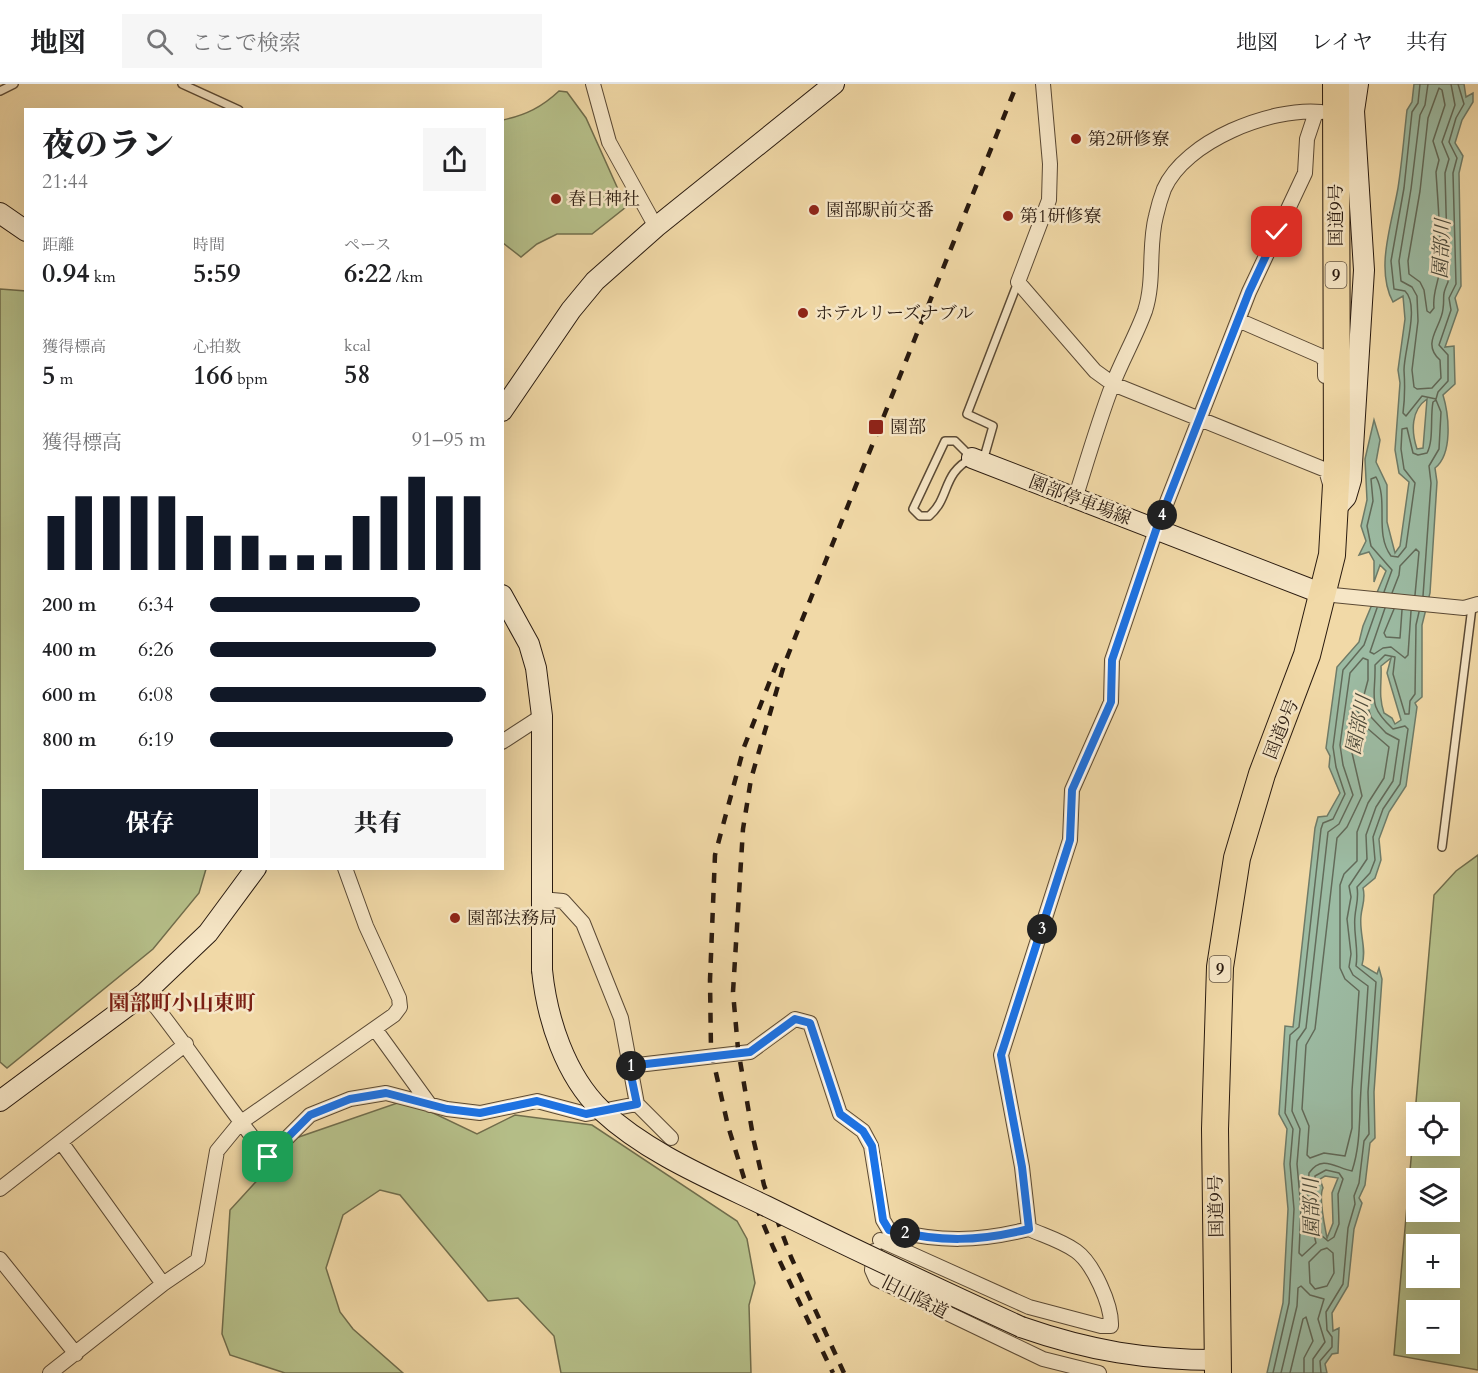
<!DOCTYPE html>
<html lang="ja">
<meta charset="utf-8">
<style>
body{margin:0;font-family:Cardo,"Noto Serif JP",serif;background:#f6f6f6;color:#202124;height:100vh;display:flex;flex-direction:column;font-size:22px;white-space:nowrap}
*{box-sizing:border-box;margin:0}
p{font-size:20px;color:#757577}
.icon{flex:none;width:33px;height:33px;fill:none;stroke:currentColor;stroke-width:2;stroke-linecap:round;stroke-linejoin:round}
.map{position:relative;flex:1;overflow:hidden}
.side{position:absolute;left:24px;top:24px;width:480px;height:762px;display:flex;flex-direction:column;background:#fff;border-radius:0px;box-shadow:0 6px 24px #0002}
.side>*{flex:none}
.controls{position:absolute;left:1406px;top:1018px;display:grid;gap:12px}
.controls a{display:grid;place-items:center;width:54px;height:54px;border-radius:0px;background:#fff;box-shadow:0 6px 24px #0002;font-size:30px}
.pin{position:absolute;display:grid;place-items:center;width:51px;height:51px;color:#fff;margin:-26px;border-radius:12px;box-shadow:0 3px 9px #0006}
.km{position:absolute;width:30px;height:30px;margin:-15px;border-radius:50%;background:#222;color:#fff;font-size:16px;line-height:30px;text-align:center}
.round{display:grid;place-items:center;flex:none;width:63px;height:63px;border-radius:0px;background:#f6f6f6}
.overview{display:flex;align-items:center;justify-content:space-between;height:102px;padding:0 18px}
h1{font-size:33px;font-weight:800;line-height:45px}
.metrics{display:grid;grid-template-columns:repeat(3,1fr);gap:9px;height:102px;padding:6px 18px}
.metrics div{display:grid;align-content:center}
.metrics b{font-size:26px;font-weight:800}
.metrics small{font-size:16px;font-weight:400}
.metrics p{font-size:16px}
.chart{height:168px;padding:12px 18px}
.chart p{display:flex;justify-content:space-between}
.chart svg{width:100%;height:108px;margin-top:6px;stroke:#111827;stroke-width:6}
.cta{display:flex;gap:12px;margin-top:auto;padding:12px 18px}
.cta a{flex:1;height:69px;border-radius:0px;background:#111827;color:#fff;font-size:24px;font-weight:800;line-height:69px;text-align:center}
.cta a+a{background:#f6f6f6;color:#202124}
ul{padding:0 18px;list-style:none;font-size:20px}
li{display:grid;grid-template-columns:96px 72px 1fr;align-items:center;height:45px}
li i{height:15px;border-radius:8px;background:#111827}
header{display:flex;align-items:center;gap:36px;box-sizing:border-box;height:84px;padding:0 30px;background:#fff;border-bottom:2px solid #e0e0e0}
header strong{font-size:28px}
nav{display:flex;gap:33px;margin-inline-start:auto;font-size:21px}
.search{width:420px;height:54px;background:#f6f6f6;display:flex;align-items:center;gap:15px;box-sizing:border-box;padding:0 21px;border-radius:0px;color:#757577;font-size:22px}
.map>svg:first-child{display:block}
.green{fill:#b6c08a;stroke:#706d4c;stroke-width:1.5;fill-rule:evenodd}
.water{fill:#9cbba3;stroke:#6e7b68;stroke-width:1.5;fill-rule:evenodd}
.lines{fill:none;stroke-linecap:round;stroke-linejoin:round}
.shore{stroke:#626a59;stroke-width:1.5}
.lane-casing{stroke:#5b4a35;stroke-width:10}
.street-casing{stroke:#5b4a35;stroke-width:16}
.secondary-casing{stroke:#291a0f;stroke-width:22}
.highway-casing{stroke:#291a0f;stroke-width:28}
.lane{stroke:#f6e6c6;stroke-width:7}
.street{stroke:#f6e6c6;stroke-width:14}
.secondary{stroke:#f6e6c6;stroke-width:20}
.highway{stroke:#f1d9a7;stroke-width:26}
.rail{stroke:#291a0f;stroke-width:4.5;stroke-dasharray:10 10;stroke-linecap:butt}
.secondary-bridge-casing{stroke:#291a0f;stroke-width:22;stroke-linecap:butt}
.secondary-bridge{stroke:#f6e6c6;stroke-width:20}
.route-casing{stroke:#fff;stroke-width:12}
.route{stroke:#1a73e8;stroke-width:8}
.poi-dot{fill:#8f2418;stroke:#f6e6c6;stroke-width:2}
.labels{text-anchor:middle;stroke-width:5;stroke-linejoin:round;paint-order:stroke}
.shield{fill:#f6e6c6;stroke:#665746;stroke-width:1.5}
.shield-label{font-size:16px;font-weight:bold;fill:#291a0f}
.poi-label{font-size:18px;fill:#291a0f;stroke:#f6e6c6;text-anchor:start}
.street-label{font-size:18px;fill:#291a0f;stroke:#f6e6c6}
.water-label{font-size:20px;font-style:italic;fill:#4c4a3b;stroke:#f6e6c6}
.quarter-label{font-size:21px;font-weight:bold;fill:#7a1f14;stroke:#f6e6c6}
</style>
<header>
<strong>地図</strong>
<div class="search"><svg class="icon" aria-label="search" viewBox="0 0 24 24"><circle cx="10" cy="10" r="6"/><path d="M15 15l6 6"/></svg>ここで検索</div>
<nav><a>地図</a><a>レイヤ</a><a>共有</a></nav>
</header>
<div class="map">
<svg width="1478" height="1289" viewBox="0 0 1478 1289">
<rect width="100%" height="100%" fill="#f1d9a7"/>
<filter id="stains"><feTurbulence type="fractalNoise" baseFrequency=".00333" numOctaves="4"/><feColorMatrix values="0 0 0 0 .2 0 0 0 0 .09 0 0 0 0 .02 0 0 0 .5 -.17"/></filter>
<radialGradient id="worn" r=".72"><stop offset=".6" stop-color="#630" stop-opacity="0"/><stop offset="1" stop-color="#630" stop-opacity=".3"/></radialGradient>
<!-- green -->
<path class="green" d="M559,7L567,8L586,34L626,123L592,150H557L537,160L521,173L503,159V36C526,31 542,23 559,7Z
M0,205L26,207V784L206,785L199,809L153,865L7,984L0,978Z
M1478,771V1286L1394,1271L1434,811L1456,787ZM1416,1029H1449V1062H1416ZM1416,1095H1449V1128H1416ZM1416,1161H1449V1194H1416ZM1416,1227H1449V1260H1416Z
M406,1016L477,1050L515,1031L592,1041L737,1137L747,1155L755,1199L749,1221L751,1289H561L554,1252L518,1214L488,1217L400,1111L380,1106L343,1131L326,1184L340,1228L353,1245L403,1289H285L230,1271L222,1250L230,1126L296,1054Z"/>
<!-- water -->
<path class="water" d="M1414,0H1464L1466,13L1473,9V18L1462,36L1455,59L1463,72L1459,89L1461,202L1455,214L1458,226L1445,263L1454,262L1455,300L1443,311C1449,331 1453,370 1435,384L1437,398L1430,509L1422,541V613L1415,619L1417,623L1406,702L1389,728L1379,755L1381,776L1375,794L1363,804C1366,815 1362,821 1361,832C1359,849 1367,865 1362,881L1377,890L1379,884L1382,895L1374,1008L1375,1054L1370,1059L1365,1101L1359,1114L1362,1119L1354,1145L1348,1202L1332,1229L1333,1247L1339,1244L1338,1269L1332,1270L1325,1280L1327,1289H1267L1283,1219L1288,1125L1284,1080L1287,1045L1279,1030L1285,942L1293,943L1315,744L1318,733L1327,732L1340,709L1329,683L1330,672L1326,664L1337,583L1359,558L1363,542L1386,487L1380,481L1374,498V477L1369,468L1359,471L1366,457L1361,442L1367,416L1365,375L1374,336L1380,356L1376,378L1387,401V438L1395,469L1400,462L1409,398L1399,389L1395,366L1400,299L1398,286L1405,235L1403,212L1393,218C1375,185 1392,139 1398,104C1402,78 1404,52 1407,26L1412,18ZM1427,315L1423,364L1417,365C1411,347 1411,326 1427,315ZM1391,574L1387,589L1401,636L1395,640L1392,634L1384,629C1378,611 1382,599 1381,582ZM1325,1092L1338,1094L1332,1109L1333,1139L1327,1154C1325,1143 1318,1113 1323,1104L1320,1095Z"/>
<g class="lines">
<!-- shore -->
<path class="shore" d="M1420,0L1418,19L1412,28L1404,104L1391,177L1394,205L1405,207C1420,221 1404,267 1404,286C1405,301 1405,314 1403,329L1406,332L1422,312L1436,315L1438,308L1448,297V271L1439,261L1451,226L1449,214L1456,200L1453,89L1457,74L1449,58L1456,34L1464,20L1458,0
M1428,0L1425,21L1420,31L1411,105L1399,177L1401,197L1412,203L1417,212L1418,237L1412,286L1414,303L1417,305L1432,304L1441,294L1440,276C1421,259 1441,244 1443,225C1445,211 1441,214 1448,198L1445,89L1449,75L1442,58L1455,21L1451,0
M1439,4L1442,6L1445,21L1433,57L1439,76L1436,88C1438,120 1441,151 1440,183C1439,198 1432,209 1434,224L1430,229L1427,227L1424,206L1420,198L1409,190L1408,177L1420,107L1428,34Z
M1384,508L1392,486L1371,462L1367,442L1373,417L1371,395L1376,393C1389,417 1374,449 1391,472L1398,473L1406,463L1415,399L1404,385L1401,365L1402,345L1407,344L1413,369L1418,371L1427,369C1434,356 1430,333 1433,318L1436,316L1441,328L1439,365L1429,382L1431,399L1423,512
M1392,509L1399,491L1400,482L1416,465L1419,468L1415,511
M1385,524L1370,568L1374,570L1383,564L1391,563L1405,574L1408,571L1411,527
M1394,525L1384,549L1386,553L1400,554L1402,526
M1363,574L1368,576V596L1364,611L1371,633L1386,649L1399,656L1393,697L1376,723L1366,751L1367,775L1349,802L1351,813L1347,835L1351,870L1349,883L1353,891L1368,902C1366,936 1363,970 1361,1005C1359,1033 1361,1060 1352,1087C1336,1084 1322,1070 1309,1089L1307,1121L1316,1159L1302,1172L1299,1169L1301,1125L1297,1080L1300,1045L1292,1027L1297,957L1306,944L1328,748L1339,740L1353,711L1343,681L1340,661L1350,589Z
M1357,626L1367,644L1389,663L1384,694L1368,719L1357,748V777L1344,790L1340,801V884L1345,895L1359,907L1352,1007V1044L1345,1072L1324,1069L1310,1074L1307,1071L1309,1042L1302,1025L1306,961L1315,945L1337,754L1347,743L1362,712L1350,660L1354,628Z
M1326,1086L1339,1089L1343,1095L1338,1110L1339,1140L1334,1153L1328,1157L1321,1151L1319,1132L1315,1120V1092Z
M1327,1164L1333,1169L1334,1189L1327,1202L1315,1205L1310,1199L1309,1178L1321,1166Z
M1273,1289L1289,1219L1294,1125L1290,1080L1293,1045L1285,1029L1290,951L1299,943L1321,745L1323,739L1333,735L1345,710L1336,683L1333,663L1343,586L1364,561L1377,524
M1281,1289L1297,1222L1298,1204L1301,1202L1310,1211L1324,1215L1318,1235L1325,1258L1313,1275V1289
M1290,1289L1303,1235L1306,1233L1313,1257L1304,1274V1289
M1321,1289L1320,1277L1332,1263V1253L1327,1246L1326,1228L1343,1200L1348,1144L1355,1120L1354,1112L1359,1099L1364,1057L1369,1050L1368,1008L1376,898L1356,882C1359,865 1353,849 1355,832C1356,821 1359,814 1357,803L1370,789L1375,776L1373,753L1383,725L1400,700L1408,645L1405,642L1393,645C1366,620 1376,614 1375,581L1385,571L1395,573L1393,590L1405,630H1409L1410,617L1415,610L1416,541L1419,528"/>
<!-- lane casing -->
<g class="lane-casing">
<path id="lane" d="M182,0L239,26
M0,7L14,0
M945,357H955L972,374C941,390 951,413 929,432H920L913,425Z
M983,377L993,342L967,330L1018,198
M1442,763L1472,523"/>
</g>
<!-- street casing -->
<g class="street-casing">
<path id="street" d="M593,0L609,58L656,143
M1043,0L1050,80L1049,116L1018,198L1095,287L1113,300L1326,386L1330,400
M1238,236L1321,272L1325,277V292
M1075,415C1087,377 1098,339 1112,302C1122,276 1136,252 1145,227C1155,196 1148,162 1156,132C1158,123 1161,113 1164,105C1185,57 1271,23 1321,28
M1323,510L1464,524L1478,520
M502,658L542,632
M541,815L563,817L583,839L621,934L637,1020L671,1054
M145,909C188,962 225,1020 268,1073L310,1031L350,1015L386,1009L447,1025L480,1029L537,1017L586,1030L637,1020
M375,945L430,1021
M629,982L750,968L795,935L810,939L840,1030L863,1047L871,1062L883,1136L889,1146
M61,1058L163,1200
M0,1105L186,960
M1029,1145L1022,1083L1001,971L1070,756L1072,706L1111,618L1112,576L1156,446L1249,208L1305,89L1307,55L1316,28
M889,1146C941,1158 977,1158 1029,1145
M880,1156L1029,1223L1101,1242H1111C1112,1221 1093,1179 1076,1167C1062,1157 1045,1152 1029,1145
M874,1167L872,1186L876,1195L1043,1275L1099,1289
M0,1175L76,1270
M50,1289L163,1200L198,1176L217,1067L240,1039L394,931L400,923L399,914L366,842L345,784"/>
</g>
<!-- secondary casing -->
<g class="secondary-casing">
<path id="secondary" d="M0,129L26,147
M502,327L571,226L595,197L656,143L834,0
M972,374L1323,510
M1336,424L1346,413L1351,396L1364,186L1354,27L1358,0
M502,511L529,560L536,584L542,632V886
M0,1017L145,909L208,849L256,784
M1021,1243C1090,1267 1146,1276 1218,1276"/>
</g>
<!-- highway casing -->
<g class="highway-casing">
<path id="highway" d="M1218,1289L1215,1045L1220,883L1237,774L1262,690L1307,571L1332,471L1337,383L1336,0"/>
</g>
<!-- lane -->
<use href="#lane" class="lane"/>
<!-- street -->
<use href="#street" class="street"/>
<!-- secondary -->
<use href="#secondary" class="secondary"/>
<!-- highway -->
<use href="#highway" class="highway"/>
<!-- rail -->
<path class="rail" d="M777,579L744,663L715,771L710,896L711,967L728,1042L744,1094L773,1163L833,1289
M844,1289L791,1173L764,1101L754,1058L738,965L733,908L743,745L751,695L784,581L1017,0"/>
<!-- secondary-bridge casing -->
<g class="secondary-bridge-casing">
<path id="secondary-bridge" d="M542,886C547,935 565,991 601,1026C647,1069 710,1095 766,1122C851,1164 936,1204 1021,1243"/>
</g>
<!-- secondary-bridge -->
<use href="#secondary-bridge" class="secondary-bridge"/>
</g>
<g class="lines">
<!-- route casing -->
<g class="route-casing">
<path id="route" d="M268,1073L310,1031L350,1015L386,1009L447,1025L480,1029L537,1017L586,1030L637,1020L629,982L750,968L795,935L810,939L840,1030L863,1047L872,1062L883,1136L889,1146C941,1158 977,1158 1029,1145L1022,1083L1001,971L1070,756L1072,706L1111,618L1112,576L1156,446L1249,208L1277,148"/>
</g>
<!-- route -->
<use href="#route" class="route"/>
</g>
<!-- markers -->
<g class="poi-dot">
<circle cx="1076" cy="55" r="6"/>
<circle cx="556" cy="115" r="6"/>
<circle cx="814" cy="126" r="6"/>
<circle cx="1008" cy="132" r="6"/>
<circle cx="803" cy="229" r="6"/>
<rect x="868" y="335" width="16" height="16" rx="3"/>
<circle cx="455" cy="834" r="6"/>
</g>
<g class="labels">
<!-- shield labels -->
<g class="shield">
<rect x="1325.5" y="178" width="21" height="26" rx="4.5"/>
<rect x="1209.5" y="872" width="21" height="26" rx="4.5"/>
</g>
<g class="shield-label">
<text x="1336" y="197">9</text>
<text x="1220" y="891">9</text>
</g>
<!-- poi labels -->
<g class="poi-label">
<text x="1088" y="61">第2研修寮</text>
<text x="568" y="121">春日神社</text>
<text x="826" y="132">園部駅前交番</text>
<text x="1020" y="138">第1研修寮</text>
<text x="815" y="235">ホテルリーズナブル</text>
<text x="890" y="349">園部</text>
<text x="467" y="840">園部法務局</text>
</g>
<!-- street labels -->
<g class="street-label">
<text transform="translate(1336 131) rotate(-90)" y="6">国道9号</text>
<text transform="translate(1080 416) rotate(21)" y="6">園部停車場線</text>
<text transform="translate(1281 645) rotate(-68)" y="6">国道9号</text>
<text transform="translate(1216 1122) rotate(-91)" y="6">国道9号</text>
<text transform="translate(915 1213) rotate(27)" y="6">旧山陰道</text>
</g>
<!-- water labels -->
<g class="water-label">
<text transform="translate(1441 165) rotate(-87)" y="7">園部川</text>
<text transform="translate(1358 641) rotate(-79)" y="7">園部川</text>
<text transform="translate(1311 1124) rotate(-91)" y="7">園部川</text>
</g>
<!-- quarter labels -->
<g class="quarter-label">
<text x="182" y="926">園部町小山東町</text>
</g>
</g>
<rect width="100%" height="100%" filter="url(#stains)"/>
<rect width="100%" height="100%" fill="url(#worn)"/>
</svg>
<div class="controls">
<a><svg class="icon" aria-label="locate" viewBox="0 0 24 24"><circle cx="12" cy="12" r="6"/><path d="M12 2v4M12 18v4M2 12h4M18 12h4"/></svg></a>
<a><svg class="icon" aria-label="layers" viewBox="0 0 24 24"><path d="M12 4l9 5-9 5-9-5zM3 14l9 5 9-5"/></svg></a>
<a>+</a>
<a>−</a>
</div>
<div class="pin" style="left:268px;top:1073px;background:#1e9e55"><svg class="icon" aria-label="arrive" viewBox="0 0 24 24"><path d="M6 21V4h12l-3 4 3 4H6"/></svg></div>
<div class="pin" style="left:1277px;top:148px;background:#d93025"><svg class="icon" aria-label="check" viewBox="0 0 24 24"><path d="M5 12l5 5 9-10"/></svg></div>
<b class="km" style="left:631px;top:982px">1</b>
<b class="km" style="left:905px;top:1149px">2</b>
<b class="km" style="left:1042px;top:845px">3</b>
<b class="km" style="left:1162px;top:431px">4</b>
<section class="side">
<div class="overview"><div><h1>夜のラン</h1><p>21:44</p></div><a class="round"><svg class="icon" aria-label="share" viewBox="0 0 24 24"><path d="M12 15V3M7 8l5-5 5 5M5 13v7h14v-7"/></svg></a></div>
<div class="metrics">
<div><p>距離</p><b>0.94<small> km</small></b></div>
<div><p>時間</p><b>5:59</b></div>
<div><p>ペース</p><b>6:22<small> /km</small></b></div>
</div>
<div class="metrics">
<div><p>獲得標高</p><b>5<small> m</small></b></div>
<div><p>心拍数</p><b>166<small> bpm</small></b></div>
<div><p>kcal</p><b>58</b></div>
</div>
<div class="chart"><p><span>獲得標高</span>91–95 m</p>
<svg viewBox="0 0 160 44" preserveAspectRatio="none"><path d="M5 44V22M15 44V14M25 44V14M35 44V14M45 44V14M55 44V22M65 44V30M75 44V30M85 44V38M95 44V38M105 44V38M115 44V22M125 44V14M135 44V6M145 44V14M155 44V14"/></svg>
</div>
<ul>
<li><b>200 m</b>6:34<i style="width:76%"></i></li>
<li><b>400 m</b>6:26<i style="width:82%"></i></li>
<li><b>600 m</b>6:08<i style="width:100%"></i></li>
<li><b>800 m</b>6:19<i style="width:88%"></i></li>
</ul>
<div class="cta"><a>保存</a><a>共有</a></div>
</section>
</div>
